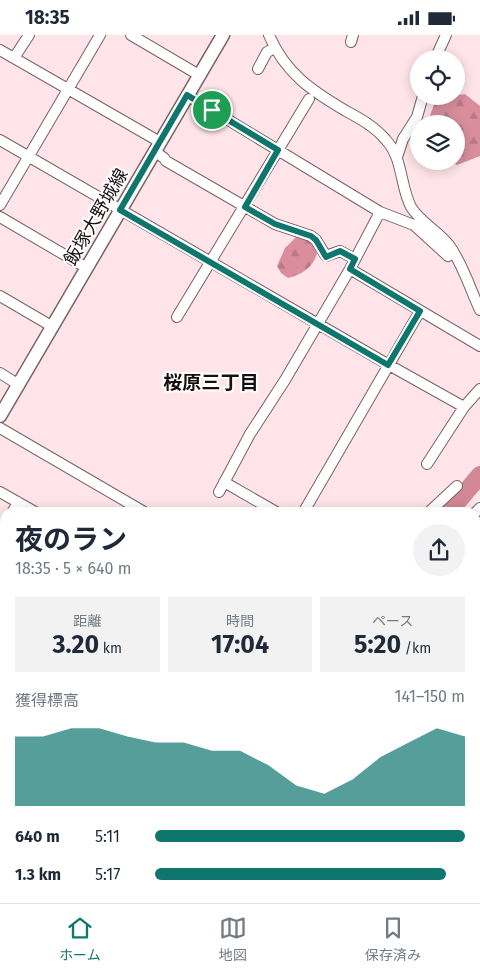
<!DOCTYPE html>
<html lang="ja">
<meta charset="utf-8">
<style>
body{margin:0;font-family:"Fira Sans","Noto Sans JP",sans-serif;background:#f2f2f3;color:#1f2937;height:100vh;display:flex;flex-direction:column;font-size:19px;white-space:nowrap}
*{box-sizing:border-box;margin:0}
p{font-size:16px;color:#747a83}
.icon{flex:none;width:28px;height:28px;fill:none;stroke:currentColor;stroke-width:2;stroke-linecap:round;stroke-linejoin:round}
.map{position:relative;flex:1;overflow:hidden}
.sheet{position:absolute;left:0px;top:472px;width:480px;height:396px;display:flex;flex-direction:column;background:#fff;border-radius:15px 15px 0 0;box-shadow:0 2px 12px #0003}
.sheet>*{flex:none}
.controls{position:absolute;left:410px;top:15px;display:grid;gap:10px}
.controls a{display:grid;place-items:center;width:55px;height:55px;border-radius:50%;background:#fff;box-shadow:0 2px 12px #0003;font-size:25px}
.pin{position:absolute;display:grid;place-items:center;width:42px;height:42px;color:#fff;margin:-21px;border:2px solid #fff;border-radius:50%;box-shadow:0 1px 5px #0007}
.round{display:grid;place-items:center;flex:none;width:52px;height:52px;border-radius:26px;background:#f2f2f3}
.overview{display:flex;align-items:center;justify-content:space-between;height:85px;padding:0 15px}
h1{font-size:28px;font-weight:700;line-height:38px}
.stats{display:grid;grid-template-columns:repeat(3,1fr);gap:8px;height:85px;padding:5px 15px}
.stats div{display:grid;align-content:center;border-radius:0px;background:#f2f2f3;text-align:center}
.stats b{font-size:25px;font-weight:700}
.stats small{font-size:14px;font-weight:400}
.stats p{font-size:14px}
.chart{height:140px;padding:10px 15px}
.chart p{display:flex;justify-content:space-between}
.chart svg{width:100%;height:90px;margin-top:5px;fill:#0f766e;opacity:.7}
ul{padding:0 15px;list-style:none;font-size:16px}
li{display:grid;grid-template-columns:80px 60px 1fr;align-items:center;height:38px}
li i{height:12px;border-radius:6px;background:#0f766e}
.status{display:flex;justify-content:space-between;align-items:center;height:35px;padding:0 25px;background:#fff;direction:ltr}
.status svg{height:14px;fill:currentColor}
.tab-bar{display:flex;justify-content:space-around;align-items:center;height:70px;border-top:1px solid #e0e1e3;background:#fff;font-size:14px;color:#747a83}
.tab-bar a{display:grid;justify-items:center;gap:2px}
.tab-bar .current{color:#0f766e}
.map>svg:first-child{display:block}
.forest{fill:url(#forest-firs)}
.lines{fill:none;stroke-linecap:round;stroke-linejoin:round}
.river{stroke:#d28796;stroke-width:18}
.minor-casing{stroke:#786265;stroke-width:12}
.major-casing{stroke:#786265;stroke-width:15}
.minor{stroke:#fff;stroke-width:10}
.major{stroke:#fff;stroke-width:12}
.route-casing{stroke:#fff;stroke-width:10}
.route{stroke:#0f766e;stroke-width:6}
.labels{text-anchor:middle;stroke-width:4;stroke-linejoin:round;paint-order:stroke}
.street-label{font-size:18px;fill:#180f11;stroke:#fff}
.neighbourhood-label{font-size:19px;font-weight:bold;fill:#180f11;stroke:#fff}
</style>
<div class="status"><b>18:35</b><svg viewBox="0 0 49 12"><path d="M0 12V9h3v3zM5 12V6h3v6zM10 12V3h3v9zM15 12V0h3v12zM26 1h20v11H26zM47 4h2v5h-2z"/></svg></div>
<div class="map">
<svg width="480" height="868" viewBox="0 0 480 868">
<defs>
<pattern id="forest-firs" width="22" height="20" patternUnits="userSpaceOnUse" patternTransform="scale(1.25)"><rect width="22" height="20" fill="#da8e9d"/><path d="M5 1l3.5 6h-7zM16 11l3.5 6h-7z" fill="#ba7986"/></pattern>
</defs>
<rect width="100%" height="100%" fill="#ffe5e9"/>
<!-- forest -->
<path class="forest" d="M465,59L480,71V121L457,130L450,126H456V89H427L436,64Z
M297,201L309,204L317,218C314,232 301,240 288,243L281,238L277,231L285,213Z"/>
<g class="lines">
<!-- river -->
<path class="river" d="M448,478L480,440
M0,599L5,601
M475,685L480,687"/>
<!-- minor casing -->
<g class="minor-casing">
<path id="minor" d="M131,0L199,40
M269,0C285,38 312,56 346,76C361,84 375,92 386,105C403,123 400,151 411,172C420,187 438,196 449,210C463,229 470,254 480,275
M351,7L353,0
M0,15L160,107
M14,23L29,0
M435,24L446,0
M258,34L267,17L275,13
M187,60L380,177L414,190L448,221L453,217
M0,105L389,330L464,372L480,354
M154,116L164,123L166,126L275,189L311,201L316,205L326,221L340,216L355,224
M397,122L403,104L417,82L423,61
M0,170L100,0
M0,182L87,233
M350,234L480,311
M0,261L53,292
M177,282L309,64
M0,338L19,350
M0,393L146,478
M427,429L464,372
M224,447L278,478
M0,457L37,478
M219,457L250,399L285,345L350,234L380,177
M12,478L18,467
M303,478L420,276
M428,478L457,451
M475,478L480,473
M0,498L5,489
M475,627L480,623
M475,700L480,702
M0,717L5,722
M0,771L5,770
M475,847L480,828
M391,864L395,868
M0,866L37,868
M205,868L210,864
M470,868L471,864"/>
</g>
<!-- major casing -->
<g class="major-casing">
<path id="major" d="M0,381L223,0
M0,548L5,551
M0,564L5,566
M475,736L480,737
M475,750L480,751"/>
</g>
<!-- minor -->
<use href="#minor" class="minor"/>
<!-- major -->
<use href="#major" class="major"/>
</g>
<g class="lines">
<!-- route casing -->
<g class="route-casing">
<path id="route" d="M187,60L278,115L245,172L275,189L311,201L316,205L326,222L340,216L355,224L350,234L420,276L388,330L120,175Z"/>
</g>
<!-- route -->
<use href="#route" class="route"/>
</g>
<g class="labels">
<!-- street labels -->
<g class="street-label">
<text transform="translate(96 182) rotate(-60)" y="6">飯塚大野城線</text>
</g>
<!-- neighbourhood labels -->
<g class="neighbourhood-label">
<text x="211" y="354">桜原三丁目</text>
</g>
</g>
</svg>
<div class="controls">
<a><svg class="icon" aria-label="locate" viewBox="0 0 24 24"><circle cx="12" cy="12" r="6"/><path d="M12 2v4M12 18v4M2 12h4M18 12h4"/></svg></a>
<a><svg class="icon" aria-label="layers" viewBox="0 0 24 24"><path d="M12 4l9 5-9 5-9-5zM3 14l9 5 9-5"/></svg></a>
</div>
<div class="pin" style="left:212px;top:75px;background:#1e9e55"><svg class="icon" aria-label="arrive" viewBox="0 0 24 24"><path d="M6 21V4h12l-3 4 3 4H6"/></svg></div>
<section class="sheet">
<div class="overview"><div><h1>夜のラン</h1><p>18:35 · 5 × 640 m</p></div><a class="round"><svg class="icon" aria-label="share" viewBox="0 0 24 24"><path d="M12 15V3M7 8l5-5 5 5M5 13v7h14v-7"/></svg></a></div>
<div class="stats">
<div><p>距離</p><b>3.20<small> km</small></b></div>
<div><p>時間</p><b>17:04</b></div>
<div><p>ペース</p><b>5:20<small> /km</small></b></div>
</div>
<div class="chart"><p><span>獲得標高</span>141–150 m</p>
<svg viewBox="0 0 160 44" preserveAspectRatio="none"><path d="M0 44V10L10 10L20 6L30 6L40 10L50 13L60 13L70 17L80 17L90 24L100 34L110 38L120 31L130 20L140 13L150 6L160 10V44z"/></svg>
</div>
<ul>
<li><b>640 m</b>5:11<i style="width:100%"></i></li>
<li><b>1.3 km</b>5:17<i style="width:94%"></i></li>
</ul>
</section>
</div>
<nav class="tab-bar">
<a class="current"><svg class="icon" aria-label="home" viewBox="0 0 24 24"><path d="M3 11l9-7 9 7M6 9v11h12V9"/></svg>ホーム</a>
<a><svg class="icon" aria-label="map" viewBox="0 0 24 24"><path d="M3 6l6-2 6 2 6-2v14l-6 2-6-2-6 2zM9 4v14M15 6v14"/></svg>地図</a>
<a><svg class="icon" aria-label="saved" viewBox="0 0 24 24"><path d="M7 4h10v16l-5-4-5 4z"/></svg>保存済み</a>
</nav>
